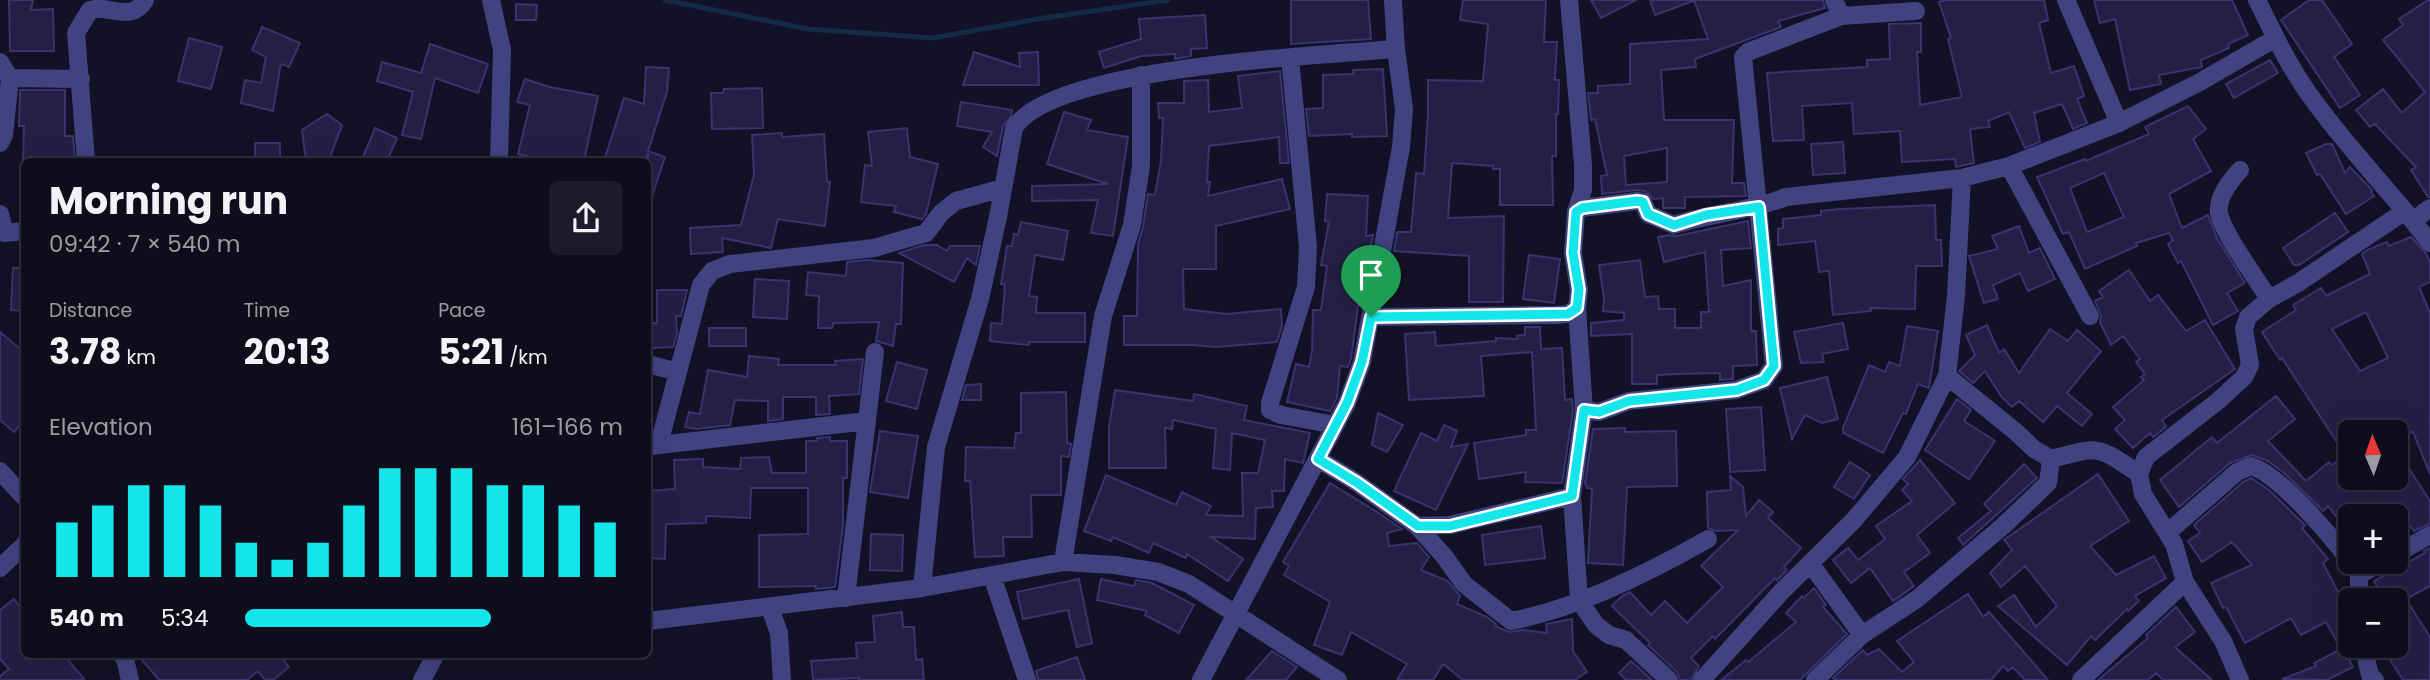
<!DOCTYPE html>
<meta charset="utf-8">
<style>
body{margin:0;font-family:Poppins,sans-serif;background:#1c1b29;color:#f1f3f6;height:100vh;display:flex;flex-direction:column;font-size:26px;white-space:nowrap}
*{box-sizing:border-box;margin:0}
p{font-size:23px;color:#9b9ca3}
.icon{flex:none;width:38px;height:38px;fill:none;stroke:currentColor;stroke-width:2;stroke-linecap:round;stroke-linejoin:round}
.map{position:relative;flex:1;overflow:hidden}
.drawer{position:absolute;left:21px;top:158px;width:630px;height:500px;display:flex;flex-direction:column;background:#0e0d1c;border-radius:10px;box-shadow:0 7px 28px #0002,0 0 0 2px #2e2d3b}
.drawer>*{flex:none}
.needle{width:46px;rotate:358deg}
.buttons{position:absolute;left:2338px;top:420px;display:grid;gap:14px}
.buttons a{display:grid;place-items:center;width:70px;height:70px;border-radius:10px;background:#0e0d1c;box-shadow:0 7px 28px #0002,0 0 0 2px #2e2d3b;font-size:35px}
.pin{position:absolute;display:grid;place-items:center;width:60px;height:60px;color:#fff;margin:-72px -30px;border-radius:50% 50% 50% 0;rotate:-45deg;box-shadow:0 0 7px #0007}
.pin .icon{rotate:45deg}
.round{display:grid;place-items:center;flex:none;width:74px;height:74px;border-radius:10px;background:#1c1b29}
.summary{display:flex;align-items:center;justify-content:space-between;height:119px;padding:0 28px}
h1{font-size:38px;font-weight:700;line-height:52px}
.metrics{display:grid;grid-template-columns:repeat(3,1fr);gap:10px;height:119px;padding:7px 28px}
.metrics div{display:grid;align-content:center}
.metrics b{font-size:35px;font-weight:700}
.metrics small{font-size:19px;font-weight:400}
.metrics p{font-size:19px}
.chart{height:196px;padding:14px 28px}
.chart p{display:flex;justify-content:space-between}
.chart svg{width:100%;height:126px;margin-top:7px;stroke:#15e6ec;stroke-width:6}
ul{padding:0 28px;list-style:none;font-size:23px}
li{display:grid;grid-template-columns:112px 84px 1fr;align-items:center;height:52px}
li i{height:18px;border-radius:9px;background:#15e6ec}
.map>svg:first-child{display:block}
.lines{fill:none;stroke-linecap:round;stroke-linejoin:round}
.stream{stroke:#132b48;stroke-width:5}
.building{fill:#241f45;stroke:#3a336f;stroke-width:2;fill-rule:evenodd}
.minor{stroke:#404380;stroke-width:18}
.route-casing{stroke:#fff;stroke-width:14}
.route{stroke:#15e6ec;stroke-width:9}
</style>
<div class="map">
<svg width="2430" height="680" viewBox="0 0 2430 680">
<rect width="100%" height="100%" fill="#131125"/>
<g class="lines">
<!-- stream -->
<path class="stream" d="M665,0L808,29L933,38L1038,19L1168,0"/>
</g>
<!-- building -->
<path class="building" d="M9,0H33L31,10L53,9L54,51H10Z
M1291,0H1368L1371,39L1291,44Z
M1463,0H1546L1544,42H1557L1555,80H1559L1558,114H1556V156H1552L1553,205H1500V169H1493V166L1452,163L1448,218L1504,216L1503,302H1469V256L1394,251L1397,232H1411L1416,173L1424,174L1428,113V80L1483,81L1488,24L1460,20Z
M1591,0H1636L1601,18Z
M1650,0H1692L1693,1L1655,15Z
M1694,0H1823L1825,8L1778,21L1781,27L1695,59L1696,67L1661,70L1664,120H1734L1732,183H1744L1746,196L1685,197V208H1663V198L1654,199L1645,191L1636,190L1602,194L1601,176L1607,175L1595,119L1591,120L1588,93H1598V86L1630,84V44L1708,39ZM1667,148V182L1626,185L1624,156Z
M1946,0H2044L2048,20L2039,23L2051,73L2074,66L2084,96L2077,99L2087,123L2073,129L2062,104L2034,113L2040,142L2025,148L2009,112L1988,121L1990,127L1970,129L1974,163L1956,167L1955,159L1902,162L1900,131L1854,134L1852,103L1802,106L1804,140L1773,141L1767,73L1867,67V60L1890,59L1889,24L1921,23V52H1917L1920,105L1962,97L1948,39L1951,38L1939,2Z
M2094,0H2232L2248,35L2228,44L2229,48L2201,60L2202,67L2159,75L2161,84L2130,90L2115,19L2100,23Z
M2309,0H2322L2352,44L2334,57L2360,95L2340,108L2281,20Z
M2428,0H2430V197H2428L2411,170L2416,167L2375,124L2370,127L2356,110L2383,89L2402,113L2425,92L2383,40L2403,25L2399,19Z
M516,4L537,5L536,20H516Z
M1205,15L1207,48L1191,49V56L1175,59V54L1141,56L1104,68L1099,52L1141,39L1139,19Z
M262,27L300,43L289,67L282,64L280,68L273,111L241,103L245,80L261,83L266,57L252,50Z
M189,38L222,47L211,89L178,81Z
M430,44L488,64L478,93L435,78L421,139L402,135L413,92L377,81L382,62L421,73Z
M974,52L1020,67L1019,53L1038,52L1039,85H963Z
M2270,60L2278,73L2234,98L2226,84Z
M646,67L669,68L667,92L648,151L665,157L650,202L648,201V153L645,161H604L624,98L644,104Z
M1383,69L1387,136L1352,137V134L1309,136L1306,109L1323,108V75L1353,74V70Z
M1280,71L1289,163H1280L1279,137L1209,146L1207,182H1210L1208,196L1282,179L1290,209L1216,226V269H1183L1184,309L1227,314L1281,309L1282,326L1277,342L1215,347L1193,345H1124V316H1137L1138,244L1143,227L1148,194L1155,195L1161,161L1163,118H1159L1158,103H1184V81L1208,80L1209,112L1242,108L1238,76Z
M525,79L550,87L598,96L584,161H549L518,154L530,105L517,102Z
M762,88L763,128L712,129L711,93H723L724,89Z
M20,90H65V136H73L75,161H23L24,126H19Z
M961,102L1012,110L1011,116L1003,126L997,156L983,147L992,132L957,126Z
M2188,106L2206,129L2193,139L2211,171L2169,194L2182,228L2208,215L2217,238L2245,283L2227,293L2238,311L2213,325L2181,261L2178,263L2168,244L2173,240L2169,233L2136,243L2137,246L2085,269L2069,232L2063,234L2037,177L2085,159L2086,161L2149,134L2145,127ZM2104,173L2124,217L2087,232L2070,188Z
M1064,112L1091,120L1087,130L1128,137L1113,236L1091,233L1098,200L1032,201V186L1108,184L1047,164Z
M327,114L342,125L329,160L306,161L302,130Z
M375,128L397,138L387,161H373L363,157Z
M907,128L910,157L938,164L926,214L922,219L894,212L896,206L861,202L865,165L872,166L868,132Z
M782,133V137L824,134L827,182H830L825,226L778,219L771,248L722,238L723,252L691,254L690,228L741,225L754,175L752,135Z
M1843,142L1845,173L1813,175L1811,144Z
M255,143H280V161H255Z
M2326,144H2332L2345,173L2350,167L2372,190L2371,192L2374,196L2346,214L2320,174L2317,175L2306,153Z
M1327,194L1368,196L1366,236L1373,235L1366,276H1362L1351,359L1348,367L1340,366L1337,398L1330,411L1287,402L1296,364L1309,367L1312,351L1313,310H1321L1327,266L1321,265L1329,222L1325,221Z
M1935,205L1936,240H1941L1942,266H1916L1915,309L1870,308L1871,311L1833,315L1829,271L1819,272L1815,241L1778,245V229L1783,228V219L1821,215V211L1840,209Z
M2335,213L2348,232L2299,265H2294L2283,248Z
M1748,221L1751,248L1721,250L1723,286L1751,280V331H1756L1757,365L1733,366V379L1720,380V373L1678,374L1657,375V384H1632V334L1591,336V323L1624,320V313L1603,311L1604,298L1599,265L1640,260L1645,297L1658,296L1659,309H1675V328H1701V312H1709L1705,252L1664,262L1658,237L1668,235L1677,236Z
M1021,222L1068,231L1063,260L1035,255L1029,296L1037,297L1036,313H1085V342H1029V345L990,341L991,323L1002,324L1005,284H1001L1007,246H1012L1014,234L1018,235Z
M2019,226L2029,253L2040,248L2055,279L2028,291L2020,273L1993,285L1998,299L1984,303L1969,256L1998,249L1992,236Z
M2411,237L2426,253L2430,263V282L2419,287L2430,313V474L2413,432H2350V478H2396V471L2406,464L2430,501V524L2414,531L2404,518L2396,524V516H2350V534L2328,506L2323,511L2283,472L2268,461L2252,455L2230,463L2179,507L2160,480L2212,437L2217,443L2276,396L2295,419L2268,441L2306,481L2329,462L2332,465L2346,456L2282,358L2280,360L2262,332L2296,310L2293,305L2321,288L2326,296L2370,274L2362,254L2367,250L2387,242L2389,246ZM2366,312L2388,358L2360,371L2332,329Z
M924,245H937L947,251L950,246H980L976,265L967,258L954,282L899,253Z
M1529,255L1560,259L1554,303L1523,299Z
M867,260L903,263L901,324H896L893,346L876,341L879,322L833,323L832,328H818L819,296L806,295L808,272L846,276L847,262Z
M13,268H24V311L11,310Z
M2129,270L2150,301L2158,295L2186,331L2205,320L2235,369L2162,420L2166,427L2153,437L2150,433L2133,448L2115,429L2125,420L2113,407L2144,380L2141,377L2145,374L2136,362L2140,359L2123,336L2111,345L2100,322L2101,316L2095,301L2103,297L2099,291Z
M755,279L789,281L787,319L753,317Z
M657,290H687L681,316H676L677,333L673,347L652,348L651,323H657Z
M1843,323L1848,349L1822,354L1824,362L1801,363L1794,332Z
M1987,325L1999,353L2004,349L2019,373L2050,329L2068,341L2077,330L2101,351L2067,393L2092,414L2082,426L2057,406L2043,422L2019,401L2012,407L2001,396L1985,371L1973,383L1959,371L1975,355L1966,335Z
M1907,326L1938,331L1929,388L1918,384L1906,414L1903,413L1883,453L1843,433V428L1869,365L1885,372L1889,362L1900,366Z
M1525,327H1540L1541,349L1562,348L1565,400L1572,399L1573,410L1562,483L1525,482L1526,472L1479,479L1474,443L1526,435V430H1536L1532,352L1481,356L1484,396L1409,400L1405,334L1435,332L1436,346L1496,341V338L1517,339V336L1525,335Z
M709,328H746V346H709Z
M0,332L24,352V420L14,432L0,420Z
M749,356L779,359L778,365H836L835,361L863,359L859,394L829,396L830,414L816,415V397H783V419L768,421V401L735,400L730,425L696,429L685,427L689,412L700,414L708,370L747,377Z
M897,362L927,370L917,409L886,401Z
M1827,377L1838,419L1822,423L1805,415L1792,439L1780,388Z
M981,384V400H962L966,385Z
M1115,390L1193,401L1194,394L1247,406L1244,420L1310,433L1303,463L1285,459L1284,491H1272L1273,507L1256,508L1255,539L1211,537L1243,559L1228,581L1187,554L1186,558L1153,543L1149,553L1113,537L1111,541L1084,531L1106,475L1176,505L1182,492L1211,506L1206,515L1243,516L1242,473H1258L1265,440L1232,433L1230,470L1213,468L1216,429L1173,420L1172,429L1165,428L1166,468H1109V427Z
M1066,392L1067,443L1071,444L1069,457L1061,456V495H1031L1032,537H1003L1004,556L975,557L970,481H965L966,447L1014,448L1016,433H1021V393Z
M1957,399L1971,410L1964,421L1995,441L1969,479L1925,450Z
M1761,407L1765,470L1730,472L1726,409Z
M1378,413L1403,425L1387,452L1372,445Z
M1444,425L1457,431L1451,447L1468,444L1436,510L1394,491L1421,433L1437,441Z
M1625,428V432L1676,431L1677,486L1627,487L1623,565L1588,563L1592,489L1587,488L1585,483L1593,429Z
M880,431L918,436L908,498L870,492Z
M830,437V441H847V478H843V526L835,587L816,589V586L759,587V535L808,534V488H751L750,518L706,516V523L666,524L665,559L648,558V491L675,489L674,460L703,459V467L740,469L741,458L769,457L772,473H806V441H817V438Z
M1920,460L1955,503L1917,535L1930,553L1904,572L1914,586L1893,601L1870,568L1851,583L1833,560L1848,548L1858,560L1885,539L1876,526L1912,501L1902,490L1908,484L1903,479Z
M1850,462L1870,475L1854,499L1834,487Z
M2024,464L2037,478L1963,545L1958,538L1991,511L1984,504Z
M2098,474L2129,521L2090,546L2116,575L2154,556L2166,578L2135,596L2139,601L2128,611L2127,609L2095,640L2091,636L2067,665L1998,606L2014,595L2036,627L2057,606L2025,566L2001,587L1990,573L2012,550L2004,540Z
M1730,476L1743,487L1746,516L1759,500L1773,512L1768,518L1801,548L1784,567L1787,570L1777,580L1775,578L1715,639L1713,636L1691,658L1699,666L1691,680H1680L1677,672L1648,645L1650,643L1612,606L1622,596L1630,592L1651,615L1665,601L1687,623L1723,587L1701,566L1738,530L1716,531L1708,528L1707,492L1731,490Z
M2251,478L2269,490L2305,525L2302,528L2328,559L2323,563L2350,615V662L2353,667L2327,680L2282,679L2316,666L2314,663L2341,649L2326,622L2301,635L2291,618L2245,643L2226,607L2223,608L2211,583L2252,565L2232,542L2202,562L2188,541L2200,533L2194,525L2243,482Z
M1330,483L1377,512L1402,529L1387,533L1389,546L1417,543L1429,557L1421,570L1448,581L1460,596L1457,604L1487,617L1496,624L1495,626L1509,632L1523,630L1547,633L1546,624L1572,619L1573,651L1587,672L1575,680H1463L1443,664L1433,680H1397L1407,664L1351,632L1342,655L1314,645L1330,602L1284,575L1289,566L1283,562Z
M1541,526L1545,558L1485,565L1482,535Z
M871,534L903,535L902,571L870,570Z
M2430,548V586L2406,599L2430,637V680H2403L2381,646H2396V600H2384L2374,581L2425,553L2424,551Z
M1079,579L1092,643L1077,647L1068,610L1023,619L1017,592Z
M1101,579L1134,586L1136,580L1152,583L1194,605L1179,633L1145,615L1147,611L1097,600Z
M1814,588L1826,605L1823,607L1847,634L1804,676L1800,680H1721L1746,660L1748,662L1796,622L1786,613L1802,596L1804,598Z
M1968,594L1983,617L1989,612L2048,680H2025L2013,667L2008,671L2003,666L1991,680H1835L1833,678L1863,650L1867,655L1879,649L1902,672L1914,662L1897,641Z
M14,599L24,612V654H63L85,680H0V676L9,669L0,659V610Z
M2176,607L2195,632L2175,647L2212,680H2163L2156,673L2148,680H2098L2148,638L2146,635Z
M902,612L903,627H914L916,660L922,659L924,680H859V678L813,680L811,661L857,658L856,643L875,642L873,616Z
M1272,651L1297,667L1286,680H1246Z
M137,654H279L289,667L273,680H265L258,671L247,680H159Z
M1077,657L1085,680H1038L1036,671Z
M1631,661L1652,680H1626L1619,673Z"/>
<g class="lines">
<!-- minor -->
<path class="minor" d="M491,0L502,50L499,161
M1569,0L1583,165V190L1576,212L1573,253L1579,290L1577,308L1584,410L1572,496L1579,600L1596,625L1609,635L1626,640L1669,680
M1834,0L1841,16
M2066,0L2119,123
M2257,0C2273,32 2288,65 2309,94C2346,147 2392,192 2430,243
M1290,58L1308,247L1306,287L1270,403V410L1281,415L1335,425
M0,62L10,78L4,135L0,143
M10,78L81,79
M86,161L76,33L90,10C109,4 131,24 145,0
M2009,166L2090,316
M2240,170C2230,181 2217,197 2219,213C2223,234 2257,279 2269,299
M1576,212L1582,208L1637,201L1643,202L1648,214L1674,225C1711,213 1750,211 1786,197L1962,178L2009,166L2119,123L2200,82L2276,38
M0,214L5,233L0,231
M2413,221L2430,208
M5,233L24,231
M1371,317L1556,315L1568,314L1577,308
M648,364L678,372
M1947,376L2016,432L2034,449L2051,459C2101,446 2096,445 2139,474
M1584,410L1599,412L1629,401L1736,390L1764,380L1774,366L1743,57L1748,52L1841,16L1916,11
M659,444L701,285L712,271L730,264L874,248L926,233L941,213L956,201L1003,188
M651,446L867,421
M1318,459L1356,482L1417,526L1444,556L1464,584L1511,621C1575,609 1652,571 1708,539
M0,471L24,497
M1417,526L1450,525L1572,496
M2167,533L2237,472L2251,466C2280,475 2331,536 2350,561
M2396,554L2430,535
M1063,562L1103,316L1132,225L1141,166V75
M2351,562L2359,575V600
M1810,563L1862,635
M0,568L24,545
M2359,575L2382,562
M992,576L1027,680
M922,588L936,447L980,299L998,217L1014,128C1052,67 1322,55 1396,49
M846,598L875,352
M770,608L779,633L782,680
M648,621L922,588L1063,562L1115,565L1158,572L1189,584L1338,680
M2363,646L2370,675L2375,680
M121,654L125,659L130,680
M422,680L436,654
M1201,680L1347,403L1362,362L1401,147L1404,109L1396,49L1393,0
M1702,680L1782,591L1854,520L1907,457L1947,376L1956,296L1962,178
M1815,680L1862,635L1917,599L2003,526L2048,483L2051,459
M2081,680L2185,582
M2240,680L2223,641L2185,582L2174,544L2143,494L2139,474L2146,457L2218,401L2244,377L2250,365L2244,329L2248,317L2269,299L2298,283L2405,211"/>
</g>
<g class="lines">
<!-- route casing -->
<g class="route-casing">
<path id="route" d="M1637,201L1643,202L1648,214L1674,225L1706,215L1759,207L1774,366L1764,380L1737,390L1629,401L1599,412L1584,410L1572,496L1450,526H1418L1356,482L1318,459L1347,403L1362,362L1371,317L1568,314L1577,308L1579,290L1573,253L1576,212L1582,208Z"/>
</g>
<!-- route -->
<use href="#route" class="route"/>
</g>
</svg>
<div class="buttons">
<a><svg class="needle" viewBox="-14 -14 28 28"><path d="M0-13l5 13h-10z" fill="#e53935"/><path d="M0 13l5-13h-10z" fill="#9b9ca3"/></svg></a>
<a>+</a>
<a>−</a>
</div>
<div class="pin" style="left:1371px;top:317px;background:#1e9e55"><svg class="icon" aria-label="arrive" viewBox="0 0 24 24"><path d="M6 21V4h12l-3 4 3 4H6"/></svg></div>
<section class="drawer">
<div class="summary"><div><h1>Morning run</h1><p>09:42 · 7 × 540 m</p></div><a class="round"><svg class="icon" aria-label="share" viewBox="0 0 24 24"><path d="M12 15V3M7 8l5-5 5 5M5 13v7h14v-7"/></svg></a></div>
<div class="metrics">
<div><p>Distance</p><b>3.78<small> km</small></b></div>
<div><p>Time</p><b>20:13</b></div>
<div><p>Pace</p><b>5:21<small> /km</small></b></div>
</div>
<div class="chart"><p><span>Elevation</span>161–166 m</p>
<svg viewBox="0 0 160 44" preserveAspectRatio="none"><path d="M5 44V25M15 44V19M25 44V12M35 44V12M45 44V19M55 44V32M65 44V38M75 44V32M85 44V19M95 44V6M105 44V6M115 44V6M125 44V12M135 44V12M145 44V19M155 44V25"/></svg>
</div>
<ul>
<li><b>540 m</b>5:34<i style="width:65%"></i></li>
</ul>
</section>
</div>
